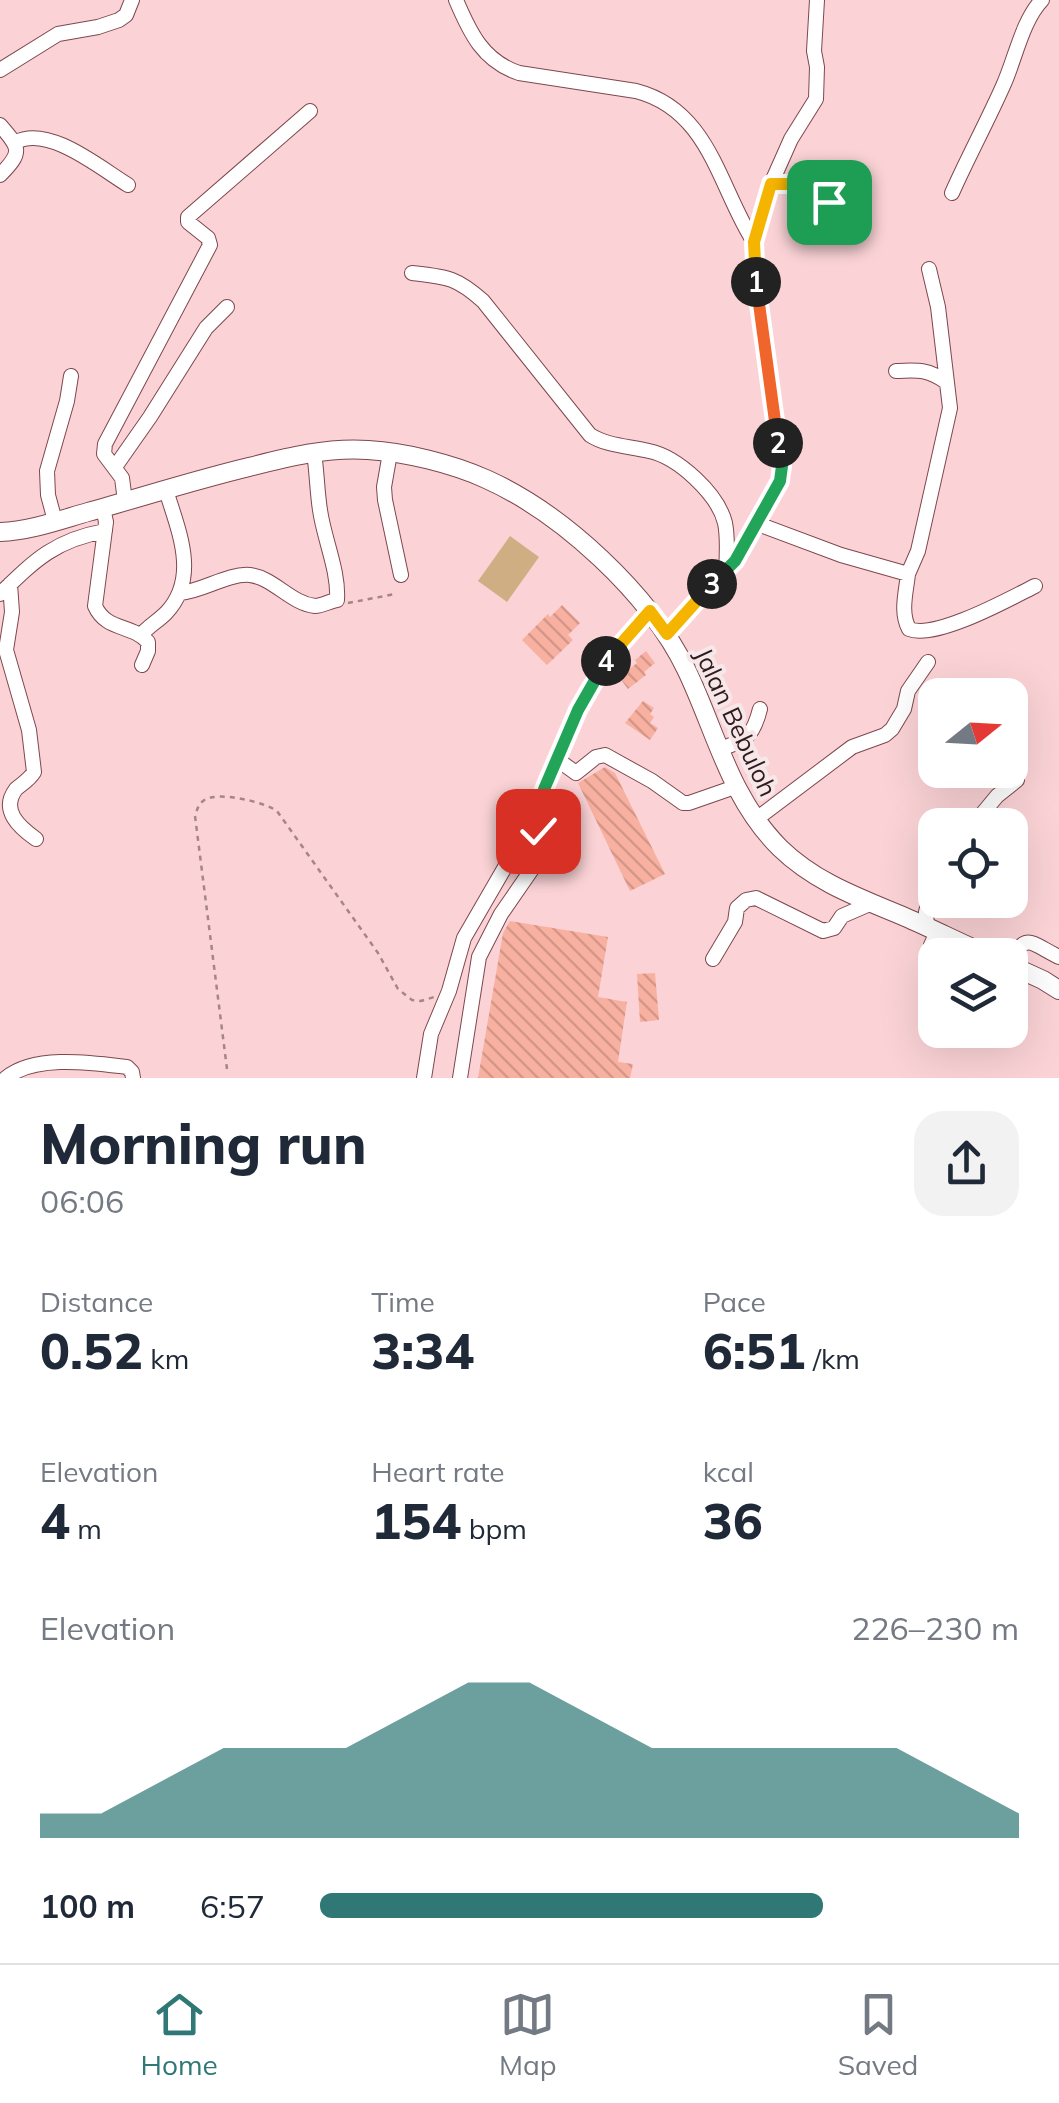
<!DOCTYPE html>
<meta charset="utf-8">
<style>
body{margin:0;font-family:Mulish,sans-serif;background:#f2f2f3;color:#1f2937;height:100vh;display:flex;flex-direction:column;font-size:38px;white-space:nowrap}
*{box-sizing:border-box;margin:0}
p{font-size:32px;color:#747a83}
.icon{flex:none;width:55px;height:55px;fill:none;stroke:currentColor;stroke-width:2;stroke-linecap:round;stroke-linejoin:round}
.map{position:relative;height:1078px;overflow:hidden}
.drawer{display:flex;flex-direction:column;background:#fff;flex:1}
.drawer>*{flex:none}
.needle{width:65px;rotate:72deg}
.tools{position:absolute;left:918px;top:678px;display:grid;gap:20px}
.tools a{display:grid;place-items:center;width:110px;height:110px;border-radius:20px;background:#fff;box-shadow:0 10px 40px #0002;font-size:50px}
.pin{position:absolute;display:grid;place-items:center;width:85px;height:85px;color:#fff;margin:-42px;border-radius:20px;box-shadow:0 5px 15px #0006}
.km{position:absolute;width:50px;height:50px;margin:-25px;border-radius:50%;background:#222;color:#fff;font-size:28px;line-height:50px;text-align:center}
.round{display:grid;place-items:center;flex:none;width:105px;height:105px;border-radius:30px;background:#f2f2f3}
.overview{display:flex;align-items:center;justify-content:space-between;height:170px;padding:0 40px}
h1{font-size:55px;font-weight:800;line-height:75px}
.figures{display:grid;grid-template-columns:repeat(3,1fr);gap:15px;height:170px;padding:10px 40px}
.figures div{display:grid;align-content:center}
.figures b{font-size:50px;font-weight:800}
.figures small{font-size:28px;font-weight:400}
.figures p{font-size:28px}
.chart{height:280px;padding:20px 40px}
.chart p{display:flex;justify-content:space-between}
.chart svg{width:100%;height:180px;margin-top:10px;fill:#2f7876;opacity:.7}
ul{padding:0 40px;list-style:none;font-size:32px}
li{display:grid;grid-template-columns:160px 120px 1fr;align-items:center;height:75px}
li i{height:25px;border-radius:12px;background:#2f7876}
.tab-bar{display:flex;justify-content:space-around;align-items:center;height:140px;border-top:2px solid #e0e1e3;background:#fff;font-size:28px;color:#747a83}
.tab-bar a{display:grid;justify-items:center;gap:5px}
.tab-bar .on{color:#2f7876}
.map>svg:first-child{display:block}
.park{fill:#d0ae83}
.building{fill:url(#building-back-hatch)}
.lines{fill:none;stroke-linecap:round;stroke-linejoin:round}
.minor-casing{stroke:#7e474d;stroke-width:16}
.major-casing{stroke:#7e474d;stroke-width:20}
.path{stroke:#a68588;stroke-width:2.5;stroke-dasharray:5 5;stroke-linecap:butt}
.minor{stroke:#fff;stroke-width:14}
.major{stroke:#fff;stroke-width:18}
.split-1-casing{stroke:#fff;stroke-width:20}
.split-2-casing{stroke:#fff;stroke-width:20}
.split-3-casing{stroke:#fff;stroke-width:20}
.split-4-casing{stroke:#fff;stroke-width:20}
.split-5-casing{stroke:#fff;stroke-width:20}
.split-1{stroke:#f5b400;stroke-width:12}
.split-2{stroke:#f0652b;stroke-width:12}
.split-3{stroke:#22a559;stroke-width:12}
.split-4{stroke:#f5b400;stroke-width:12}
.split-5{stroke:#22a559;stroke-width:12}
.labels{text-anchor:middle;stroke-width:8;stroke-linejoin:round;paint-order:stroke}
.street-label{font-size:25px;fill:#311a1d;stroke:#f6e8e9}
</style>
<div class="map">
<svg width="1059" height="1078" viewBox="0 0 1059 1078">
<defs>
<pattern id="building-back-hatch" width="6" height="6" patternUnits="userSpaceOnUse" patternTransform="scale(2.5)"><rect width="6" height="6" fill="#f8b0a0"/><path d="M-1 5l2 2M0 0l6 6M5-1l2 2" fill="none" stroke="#d59789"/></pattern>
</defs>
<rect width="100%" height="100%" fill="#fbd3d6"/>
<!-- park -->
<path class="park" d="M510,536L539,557L507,602L478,581Z"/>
<!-- building -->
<path class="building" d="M562,605L580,623L568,635L573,640L547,665L522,640L548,614L550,617Z
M646,651L655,663L644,672L646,675L628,689L619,677L637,663L635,660Z
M643,701L654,708L650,714L654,717L650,723L658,728L650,740L625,723Z
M605,767L615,773L665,874L630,891L578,783Z
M510,921L608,937L598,997L627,1002L618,1062L633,1064L630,1078H478L503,933Z
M655,973L659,1020L640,1022L637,974Z"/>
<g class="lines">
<!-- minor casing -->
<g class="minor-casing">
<path id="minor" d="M456,0C470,33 483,61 519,73L636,91C710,110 719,188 754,242
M0,70L58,34L98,27L119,20L126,15L132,0
M0,125C20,148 23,152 0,175
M16,142C49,125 100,168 128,185
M771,184H789L829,202
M952,193C968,157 987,122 1003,86C1015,60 1022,21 1042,0
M412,273C447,277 456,277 483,301L590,435C607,446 629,446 649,451C678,457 718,494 725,523C728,538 727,555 726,570
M896,371C918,370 928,369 946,382
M390,453L384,487L385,500L401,575
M115,467L150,417L206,328L227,307
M125,501L122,478L104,454L105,444L210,245L208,238L188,222V217L310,111
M103,508L106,522L95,606C106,631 132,624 148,642V651L142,665
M55,521L48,495L47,471L67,401L71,376
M758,524L841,555L908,574L918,551L950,408L938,307L929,269
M908,574C906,593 900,612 909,629C935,640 1009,599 1035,586
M10,584L12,612L6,650L29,730L34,772C29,780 23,783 16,789C0,810 19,827 36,839
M180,593C203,591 228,573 250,575C274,578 290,603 315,606C322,606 330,601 337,600C339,571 324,539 320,510C317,491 317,472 314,453
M0,594C35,560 55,540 105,531
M142,634C149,626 158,621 166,613C200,577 178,530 166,490
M667,635L735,561L758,524L780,481L782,466L755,281L754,242L771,184L791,139L816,99L817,67L814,51L817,0
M720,749C746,740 753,737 760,709
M558,760L576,773L596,757L605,755L652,781L683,803H689L735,787
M755,820L852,747L885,735L892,729L904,709L908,691L928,662
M973,825L997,796L1017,780
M927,927L926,912L935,878
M936,955L931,945L937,932
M713,959L735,922L737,908L746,900L756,898L823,931L834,928L842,916L872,903
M1010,965C1025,930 1030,943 1059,957
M6,1078C35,1054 93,1063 127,1067L132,1072L133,1078
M424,1078L431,1034L449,991L464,938L534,817L577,710L593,680L610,655L649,611
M460,1078L479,957L501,914L539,859L541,843L534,817"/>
</g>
<!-- major casing -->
<g class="major-casing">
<path id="major" d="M0,532C30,531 60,520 88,512C142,497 195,480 249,467C288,457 328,447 368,450C405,452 453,464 486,479C562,513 649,593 686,669C716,731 729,797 780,848C816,883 860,898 905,917C933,929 960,943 988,955
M1010,965L1043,980L1059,990"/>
</g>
<!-- path -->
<path class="path" d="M348,603L395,594
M227,1069L195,816C197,810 198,805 203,801C216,790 264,802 277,811L378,953L398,989L412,1000L421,1001L434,997"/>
<!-- minor -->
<use href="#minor" class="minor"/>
<!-- major -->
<use href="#major" class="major"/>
</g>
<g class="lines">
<!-- split-1 casing -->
<g class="split-1-casing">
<path id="split-1" d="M756,282L754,242L771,184H789L829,202"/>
</g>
<!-- split-2 casing -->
<g class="split-2-casing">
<path id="split-2" d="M756,282L778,443"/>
</g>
<!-- split-3 casing -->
<g class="split-3-casing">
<path id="split-3" d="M712,584L735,561L780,481L782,466L778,443"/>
</g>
<!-- split-4 casing -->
<g class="split-4-casing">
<path id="split-4" d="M606,661L650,611L667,634L712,584"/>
</g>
<!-- split-5 casing -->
<g class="split-5-casing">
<path id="split-5" d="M538,831L534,816L545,787L578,710L606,661"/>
</g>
<!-- split-1 -->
<use href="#split-1" class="split-1"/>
<!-- split-2 -->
<use href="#split-2" class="split-2"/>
<!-- split-3 -->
<use href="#split-3" class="split-3"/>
<!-- split-4 -->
<use href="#split-4" class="split-4"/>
<!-- split-5 -->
<use href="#split-5" class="split-5"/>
</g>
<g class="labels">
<!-- street labels -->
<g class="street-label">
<text transform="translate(736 722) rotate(65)" y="9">Jalan Bebuloh</text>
</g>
</g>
</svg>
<div class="tools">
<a><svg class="needle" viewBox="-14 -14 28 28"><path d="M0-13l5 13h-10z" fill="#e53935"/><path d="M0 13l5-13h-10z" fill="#747a83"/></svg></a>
<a><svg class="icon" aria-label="locate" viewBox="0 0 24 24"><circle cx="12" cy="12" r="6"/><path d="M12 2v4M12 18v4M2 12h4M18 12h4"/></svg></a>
<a><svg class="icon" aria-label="layers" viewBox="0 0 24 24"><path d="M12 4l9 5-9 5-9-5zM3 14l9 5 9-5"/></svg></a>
</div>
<div class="pin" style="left:829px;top:202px;background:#1e9e55"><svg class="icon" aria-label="arrive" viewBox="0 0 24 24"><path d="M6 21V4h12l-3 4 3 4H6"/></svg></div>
<div class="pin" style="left:538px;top:831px;background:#d93025"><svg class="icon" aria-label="check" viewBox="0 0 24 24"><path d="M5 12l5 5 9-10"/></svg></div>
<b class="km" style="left:756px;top:282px">1</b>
<b class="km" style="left:778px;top:443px">2</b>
<b class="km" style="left:712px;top:584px">3</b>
<b class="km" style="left:606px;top:661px">4</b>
</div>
<section class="drawer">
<div class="overview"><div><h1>Morning run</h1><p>06:06</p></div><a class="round"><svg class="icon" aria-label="share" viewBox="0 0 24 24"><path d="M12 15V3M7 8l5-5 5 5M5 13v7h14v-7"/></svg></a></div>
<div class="figures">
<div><p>Distance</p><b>0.52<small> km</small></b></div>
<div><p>Time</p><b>3:34</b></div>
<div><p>Pace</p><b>6:51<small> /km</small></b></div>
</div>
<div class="figures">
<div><p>Elevation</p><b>4<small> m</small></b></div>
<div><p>Heart rate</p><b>154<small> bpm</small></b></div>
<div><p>kcal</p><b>36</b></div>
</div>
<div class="chart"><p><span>Elevation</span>226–230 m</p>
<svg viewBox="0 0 160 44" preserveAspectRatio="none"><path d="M0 44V38L10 38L20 30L30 22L40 22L50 22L60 14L70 6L80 6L90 14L100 22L110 22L120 22L130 22L140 22L150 30L160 38V44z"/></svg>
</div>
<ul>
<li><b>100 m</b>6:57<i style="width:72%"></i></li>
</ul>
</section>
<nav class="tab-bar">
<a class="on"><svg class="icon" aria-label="home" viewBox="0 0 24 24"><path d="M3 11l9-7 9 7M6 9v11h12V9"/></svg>Home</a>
<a><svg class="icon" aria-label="map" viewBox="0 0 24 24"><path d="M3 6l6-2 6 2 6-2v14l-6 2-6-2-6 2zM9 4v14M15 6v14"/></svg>Map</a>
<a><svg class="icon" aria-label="saved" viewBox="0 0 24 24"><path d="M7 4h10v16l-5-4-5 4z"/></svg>Saved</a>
</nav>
